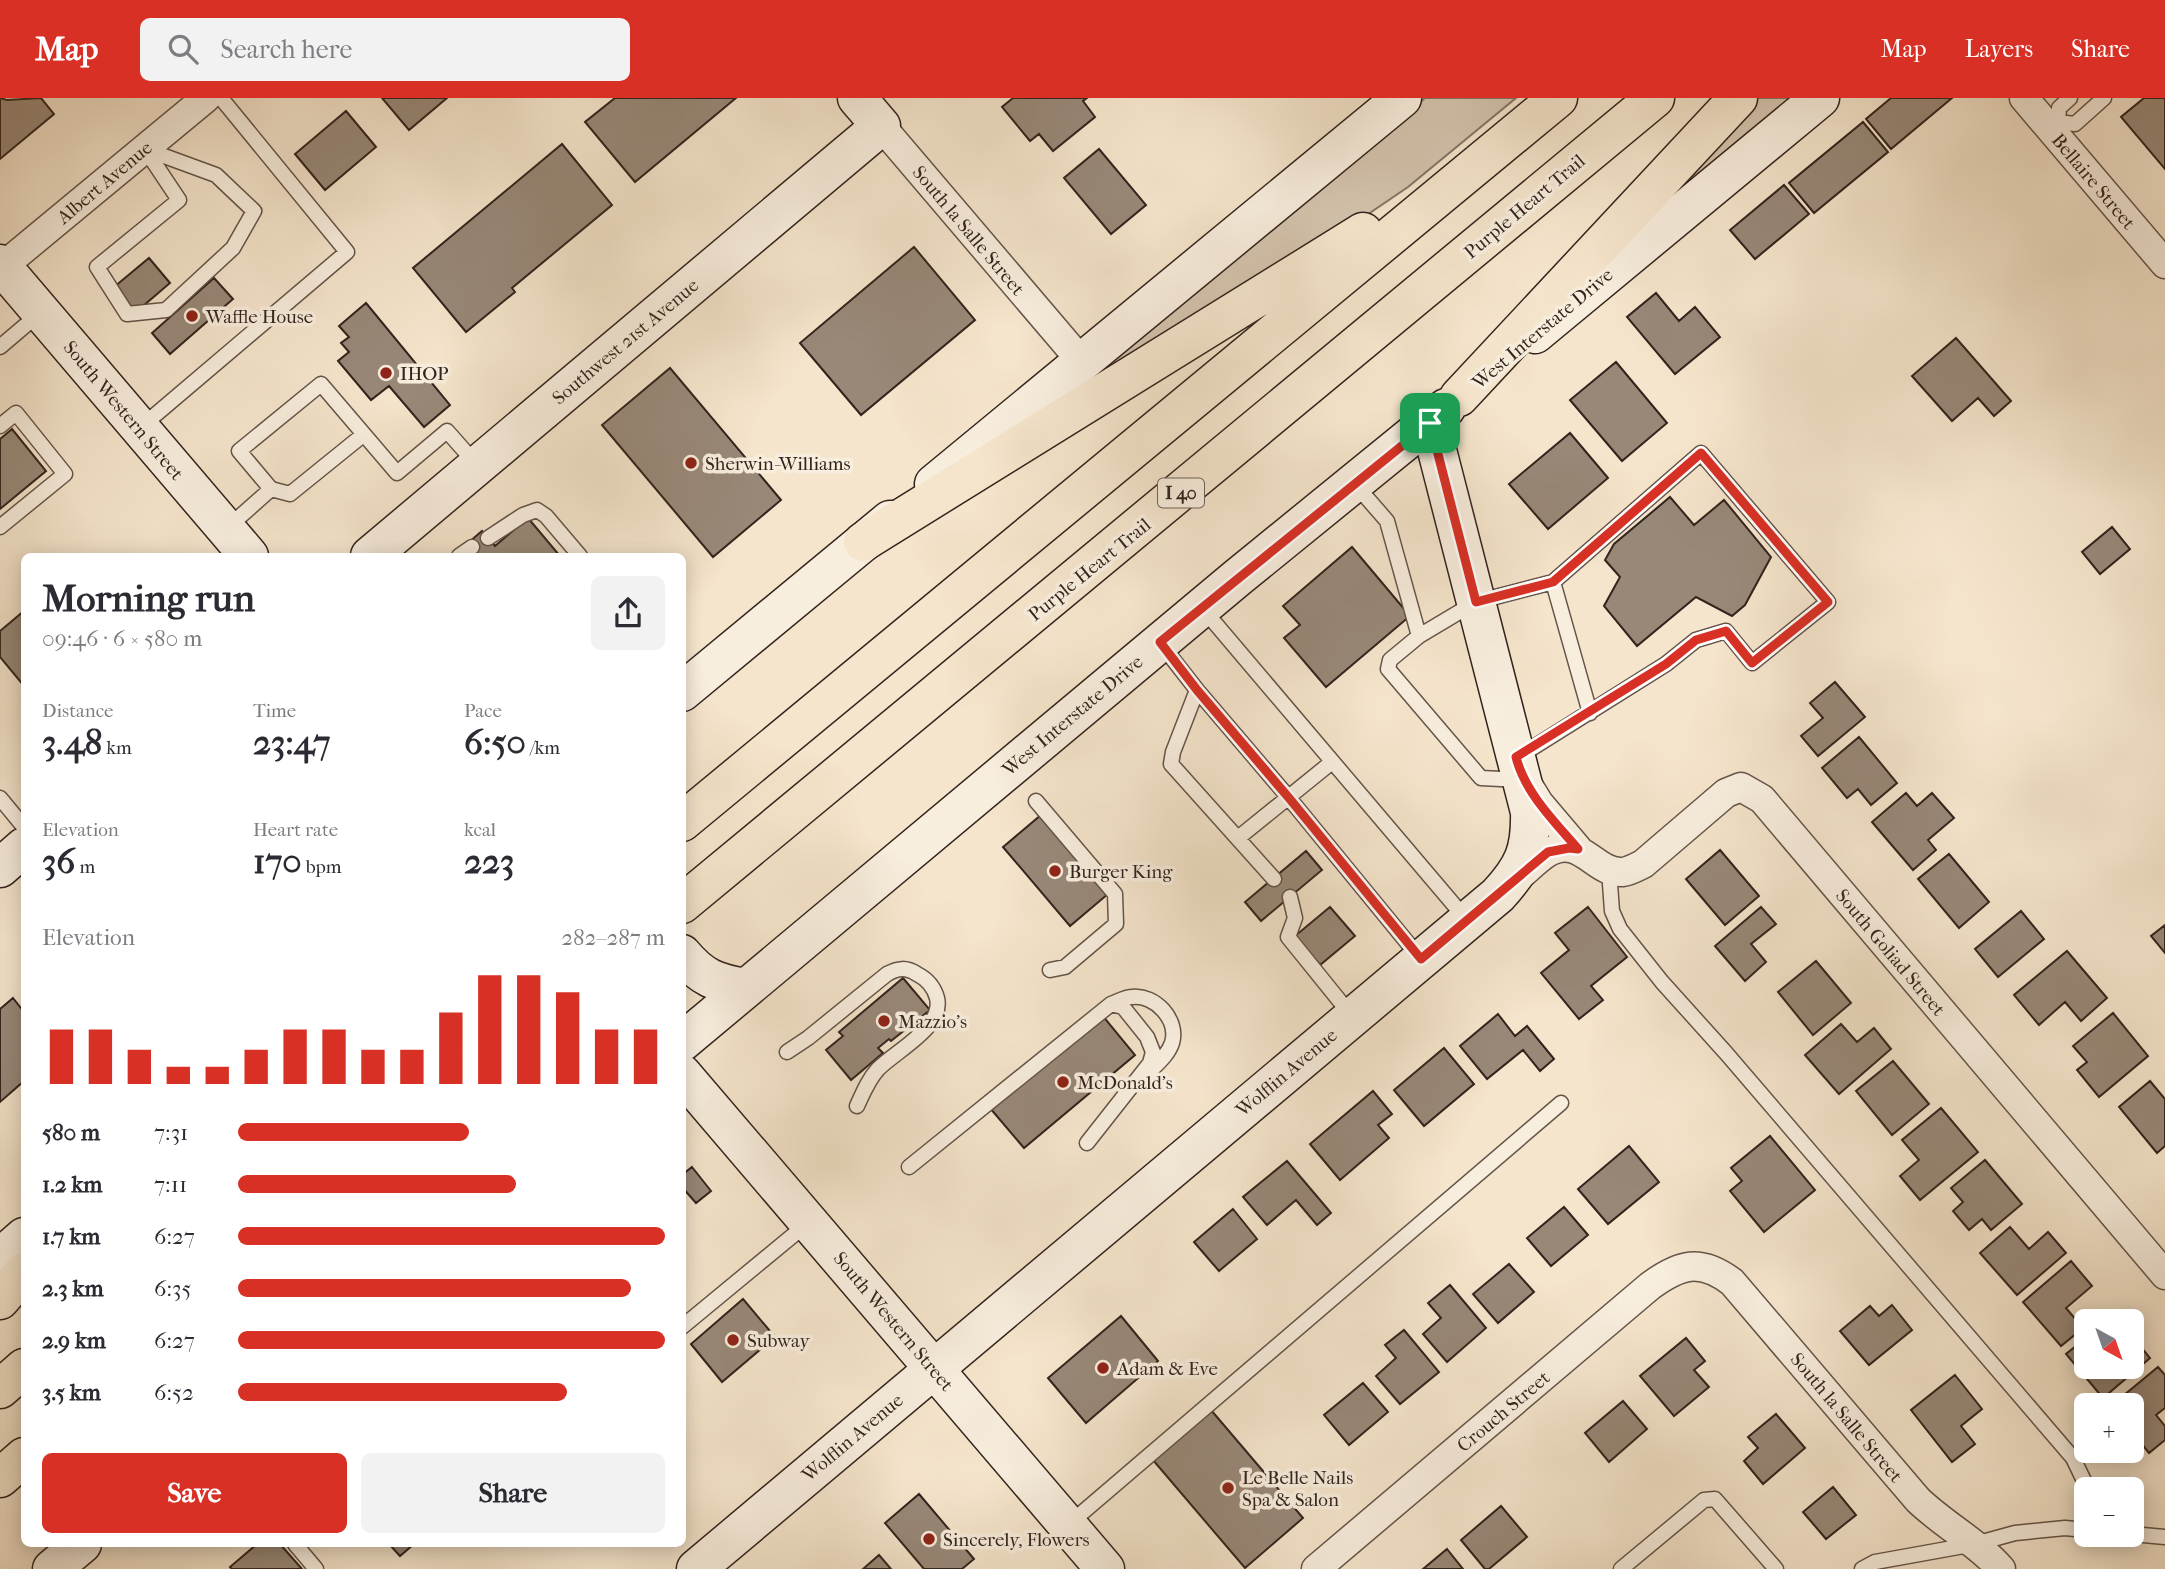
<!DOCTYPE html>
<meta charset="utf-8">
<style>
body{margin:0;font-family:"IM FELL French Canon",serif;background:#f2f2f3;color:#2b2b33;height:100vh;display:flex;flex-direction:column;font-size:26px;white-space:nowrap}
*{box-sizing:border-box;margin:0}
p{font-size:23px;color:#7c7c81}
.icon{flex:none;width:38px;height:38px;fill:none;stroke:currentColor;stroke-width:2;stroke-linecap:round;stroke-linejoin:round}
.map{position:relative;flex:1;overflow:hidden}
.sheet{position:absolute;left:21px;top:455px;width:665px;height:994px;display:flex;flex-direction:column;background:#fff;border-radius:10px;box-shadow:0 4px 18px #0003}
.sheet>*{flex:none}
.needle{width:46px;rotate:140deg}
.tools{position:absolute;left:2074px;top:1211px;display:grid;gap:14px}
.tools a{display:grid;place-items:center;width:70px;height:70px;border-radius:10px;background:#fff;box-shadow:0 4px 18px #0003;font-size:35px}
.pin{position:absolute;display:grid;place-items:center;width:60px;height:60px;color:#fff;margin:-30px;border-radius:14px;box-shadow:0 4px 10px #0006}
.round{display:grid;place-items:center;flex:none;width:74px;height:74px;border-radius:10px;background:#f2f2f3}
.head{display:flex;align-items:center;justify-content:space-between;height:119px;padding:0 21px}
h1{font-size:38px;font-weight:800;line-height:52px}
.figures{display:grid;grid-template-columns:repeat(3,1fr);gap:10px;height:119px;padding:7px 21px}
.figures div{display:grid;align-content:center}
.figures b{font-size:35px;font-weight:800}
.figures small{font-size:19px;font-weight:400}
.figures p{font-size:19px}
.chart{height:196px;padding:14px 21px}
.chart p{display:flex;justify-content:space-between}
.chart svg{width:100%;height:126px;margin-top:7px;stroke:#d93025;stroke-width:6}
.button{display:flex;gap:14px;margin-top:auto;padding:14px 21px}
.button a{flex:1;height:80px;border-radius:10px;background:#d93025;color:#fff;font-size:28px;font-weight:800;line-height:80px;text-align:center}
.button a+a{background:#f2f2f3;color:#2b2b33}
ul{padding:0 21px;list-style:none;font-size:23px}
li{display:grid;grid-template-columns:112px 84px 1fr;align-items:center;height:52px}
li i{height:18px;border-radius:9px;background:#d93025}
header{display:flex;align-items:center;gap:42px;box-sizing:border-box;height:98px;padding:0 35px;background:#d93025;color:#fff}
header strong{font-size:33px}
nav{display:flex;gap:38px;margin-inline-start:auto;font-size:24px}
.search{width:490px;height:63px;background:#f2f2f3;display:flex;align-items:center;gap:18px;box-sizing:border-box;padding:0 24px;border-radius:10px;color:#7c7c81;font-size:26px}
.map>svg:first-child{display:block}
.green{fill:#d4c4ae;stroke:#847466;stroke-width:2}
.building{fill:#988878;stroke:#33231d;stroke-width:2}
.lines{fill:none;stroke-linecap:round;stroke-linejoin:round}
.lane-casing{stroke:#645449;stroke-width:17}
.street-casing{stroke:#645449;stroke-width:31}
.secondary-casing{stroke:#33231d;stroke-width:41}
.highway-casing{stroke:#33231d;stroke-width:41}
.lane{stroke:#f8eede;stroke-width:14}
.street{stroke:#f8eede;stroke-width:28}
.secondary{stroke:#f8eede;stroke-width:38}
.highway{stroke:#f5e5cc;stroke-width:38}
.route-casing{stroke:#fff;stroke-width:14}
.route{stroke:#d93025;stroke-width:9}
.poi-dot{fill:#8f2418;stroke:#f8eede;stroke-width:2.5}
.labels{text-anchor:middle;stroke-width:7;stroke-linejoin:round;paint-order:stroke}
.shield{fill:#f8eede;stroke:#6e6057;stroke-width:2}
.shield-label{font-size:18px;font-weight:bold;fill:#33231d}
.street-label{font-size:19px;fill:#33231d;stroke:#f8eede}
.poi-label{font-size:19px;fill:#33231d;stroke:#f8eede;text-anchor:start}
</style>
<header>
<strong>Map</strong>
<div class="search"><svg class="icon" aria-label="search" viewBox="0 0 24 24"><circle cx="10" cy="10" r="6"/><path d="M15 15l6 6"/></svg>Search here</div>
<nav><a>Map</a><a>Layers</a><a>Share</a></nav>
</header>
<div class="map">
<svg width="2165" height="1471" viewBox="0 0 2165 1471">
<rect width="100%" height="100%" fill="#f5e5cc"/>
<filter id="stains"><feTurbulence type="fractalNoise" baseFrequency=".00286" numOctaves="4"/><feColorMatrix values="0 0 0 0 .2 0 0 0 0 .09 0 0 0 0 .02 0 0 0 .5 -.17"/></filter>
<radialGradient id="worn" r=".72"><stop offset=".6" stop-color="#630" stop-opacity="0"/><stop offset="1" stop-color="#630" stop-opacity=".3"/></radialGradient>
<!-- green -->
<path class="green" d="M1425,0H1516L1408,89L1242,202L1064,300Z
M1751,0H1794L1658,116Z"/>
<!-- building -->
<path class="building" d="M0,0L7,2L41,0L54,16L0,61Z
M382,0H447L409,32Z
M615,0H736L635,84L585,24Z
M1013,0H1087L1083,3L1095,19L1053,53L1039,36L1030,43L1002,9Z
M1891,0H1952L1891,51L1866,21Z
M2144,0H2165V71L2121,19Z
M346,13L376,49L325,92L295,56Z
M1863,24L1888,54L1814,115L1789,85Z
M562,46L612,107L512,190L515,194L466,234L413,170Z
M1099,51L1146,107L1111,136L1064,80Z
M1784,87L1809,116L1755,161L1730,132Z
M914,149L975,222L861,317L800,245Z
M149,160L170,185L136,214L114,189Z
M214,180L233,201L170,256L152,235Z
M1656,195L1679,223L1695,209L1720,239L1675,276L1627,219Z
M366,205L450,307L424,329L389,288L371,302L338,263L349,254L341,245L349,239L339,228Z
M1956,240L2011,303L1994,318L1978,300L1952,323L1912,278Z
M1616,264L1667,325L1622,363L1570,302Z
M670,270L781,402L713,459L602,327Z
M12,331L46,373L0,411V341Z
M1570,335L1608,380L1548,431L1509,386Z
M1670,399L1694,427L1724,402L1771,459L1745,507L1732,518L1696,499L1637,548L1604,508L1620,479L1605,462L1614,446Z
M528,420L560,458H466L468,445L482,433L495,448Z
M2112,429L2130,451L2100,476L2082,454Z
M1352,449L1410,518L1326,589L1284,540L1300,527L1283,508Z
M24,513V588L0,559V533Z
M1835,584L1865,619L1818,658L1801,638L1823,620L1810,605Z
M1859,639L1897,685L1871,707L1858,691L1847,700L1822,670Z
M1906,695L1917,708L1932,695L1954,720L1928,742L1936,752L1913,772L1872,724Z
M1041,717L1108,796L1070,828L1003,749Z
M1720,752L1759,798L1725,827L1686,781Z
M1306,753L1322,772L1261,823L1245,804Z
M1949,756L1989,804L1959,830L1918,781Z
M1330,809L1355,838L1320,867L1295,838Z
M1588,809L1627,859L1591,888L1603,902L1579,921L1541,875L1569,852L1555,835Z
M1761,809L1776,826L1751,846L1766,864L1745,883L1715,848Z
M2021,813L2044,841L1998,879L1975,851Z
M2165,827V855L2151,838Z
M2067,853L2107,900L2081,923L2065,904L2039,927L2014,897Z
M1816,863L1851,905L1813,937L1778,894Z
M903,880L930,912L891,943L889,941L878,950L883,955L851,982L826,952L843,938L839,934Z
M13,900L24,914V983L0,1004V911Z
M2113,915L2148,958L2099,999L2077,972L2087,964L2073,948Z
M1498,916L1515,938L1527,928L1554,961L1540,973L1523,952L1487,981L1460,948Z
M1102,917L1135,957L1024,1050L990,1010Z
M1841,926L1857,944L1874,930L1891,951L1839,996L1805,957Z
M1444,950L1474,986L1424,1028L1394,992Z
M1893,963L1929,1006L1892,1037L1856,993Z
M2150,983L2165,1001V1048L2157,1055L2119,1009Z
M1373,993L1392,1016L1378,1027L1389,1040L1340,1082L1310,1046Z
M1941,1010L1978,1054L1920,1102L1900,1078L1919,1062L1902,1042Z
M1770,1038L1815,1092L1764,1134L1730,1093L1742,1083L1731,1070Z
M1629,1048L1659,1084L1608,1126L1578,1091Z
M1985,1062L2022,1106L1991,1132L1982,1121L1969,1132L1953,1113L1963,1104L1951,1090Z
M1287,1063L1331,1115L1317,1127L1296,1102L1267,1127L1243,1099Z
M692,1069L711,1093L696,1105L682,1089V1077Z
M1564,1109L1588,1137L1551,1168L1527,1140Z
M1233,1111L1257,1141L1219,1173L1194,1144Z
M2010,1129L2029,1151L2048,1134L2066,1155L2017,1197L1980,1155Z
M2071,1163L2092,1188L2066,1210L2083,1230L2061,1248L2023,1204Z
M1509,1166L1534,1194L1498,1225L1473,1196Z
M1450,1187L1486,1230L1447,1264L1423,1236L1441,1220L1428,1205Z
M743,1201L775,1239L722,1284L691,1246Z
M1892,1207L1912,1232L1869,1267L1840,1233L1870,1208L1879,1218Z
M1121,1218L1158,1263L1086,1325L1048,1280Z
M1404,1232L1439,1274L1400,1306L1376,1278L1396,1260L1385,1247Z
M2132,1238L2150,1260L2103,1300L2066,1256L2086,1240V1269H2132Z
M1686,1240L1705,1263L1694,1272L1709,1289L1674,1318L1640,1278Z
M2158,1269L2165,1277V1310L2156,1317L2165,1328V1342L2149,1355L2132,1334V1307H2112Z
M1955,1277L1982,1311L1961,1328L1975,1346L1952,1364L1911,1312Z
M1363,1285L1388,1314L1349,1347L1324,1317Z
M1623,1303L1647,1331L1609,1364L1585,1335Z
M1211,1312L1303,1420L1245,1470L1153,1362Z
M1776,1316L1805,1350L1763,1386L1744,1363L1758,1350L1748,1339Z
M1833,1389L1856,1417L1826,1441L1803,1414Z
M919,1396L974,1461L962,1471H924L885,1425Z
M1501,1408L1527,1439L1489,1471H1485L1461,1442Z
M257,1446H280L302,1471H232L230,1469Z
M389,1446H414L400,1458Z
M1447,1451L1463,1471H1423Z
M879,1457L891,1471H863Z"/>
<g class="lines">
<!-- lane casing -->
<g class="lane-casing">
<path id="lane" d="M2058,24L2075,26L2104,0
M2052,29L2058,24L2059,10L2070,0
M145,51L216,77L254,113L233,150L166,212L127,216L97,169L179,102Z
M0,249L40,215
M0,328L16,315L65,376L0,429
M141,329L347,154L221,0
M363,337L290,396L271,391L239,353L321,286L397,375L447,333L477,367
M1354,385L1387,423L1419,538
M227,430L271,391
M488,440L523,417L537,412L546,418L580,458
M459,458L472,449
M1203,511L1466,821
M1161,546L1197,592L1289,700L1420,860
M1197,592L1173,654L1171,666L1274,781
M1518,659L1666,566L1696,542L1726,533L1752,565L1828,504L1701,355L1553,484L1590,615
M1521,682L1481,680L1388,571L1390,562L1419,538L1476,504L1553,484
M0,700L24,729
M1036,703L1115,796L1116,826L1065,869L1050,872
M1238,740L1332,664
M1609,772L1612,813L1620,831L1662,884L1726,955L2073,1360L2088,1391
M1290,799L1295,820L1288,839L1351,917
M1111,906C1117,904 1125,899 1132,899C1155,896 1179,922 1172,945C1168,957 1157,966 1148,975
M787,954L808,940L887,876C898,870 906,869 917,876C927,881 934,889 937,900C944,929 897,952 878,971C868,982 863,995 857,1008
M909,1069L1111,906L1123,909L1147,939L1153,954L1150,965L1087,1045
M682,1229L808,1125
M1069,1426L1561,1005
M2132,1436L2165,1439
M295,1446L316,1471
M1621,1471L1704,1402L1715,1401L1776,1471
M1862,1471L1875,1464L1975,1446L2015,1435L2065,1430L2086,1432"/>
</g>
<!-- street casing -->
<g class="street-casing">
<path id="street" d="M2024,0L2165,166
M881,28L1082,264
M2,169L206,0
M1528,687L1539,705L1578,751
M1517,780C1527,772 1536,762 1547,755C1581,735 1594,776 1623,774C1630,773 1637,769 1643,766L1726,695L1741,689L1762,701L2165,1177
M1316,1471L1650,1188C1680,1166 1700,1160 1732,1184L1918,1402C1944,1427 1977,1444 2001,1471"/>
</g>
<!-- secondary casing -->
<g class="secondary-casing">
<path id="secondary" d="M0,166L249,458
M1535,236L1820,0
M934,386L1402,0
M370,458L881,28L857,0
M682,594L890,422
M0,770L24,749
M682,856C702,880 716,885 746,890
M682,944L1237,480L1446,310
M682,976L1105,1471
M0,1160L24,1139
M52,1471L82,1446
M696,1471L1498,797C1524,769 1531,752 1530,714L1430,325"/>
</g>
<!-- highway casing -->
<g class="highway-casing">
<path id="highway" d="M1459,299L1738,0
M863,444L1363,134
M682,724L1558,0
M682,806L1655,0
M0,1202L24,1174
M0,1291L24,1270
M0,1380L24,1359"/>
</g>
<!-- lane -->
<use href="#lane" class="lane"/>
<!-- street -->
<use href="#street" class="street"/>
<!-- secondary -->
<use href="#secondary" class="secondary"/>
<!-- highway -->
<use href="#highway" class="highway"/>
</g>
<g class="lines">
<!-- route casing -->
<g class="route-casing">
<path id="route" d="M1430,325L1476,504L1553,484L1701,355L1828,504L1752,565L1726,533L1696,542L1666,566L1516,659C1525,695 1555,724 1578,751L1569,750L1548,754L1421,861L1289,700L1197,592L1160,544Z"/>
</g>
<!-- route -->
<use href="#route" class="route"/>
</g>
<!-- markers -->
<g class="poi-dot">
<circle cx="192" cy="218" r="7"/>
<circle cx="386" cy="275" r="7"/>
<circle cx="691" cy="365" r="7"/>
<circle cx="1055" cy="773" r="7"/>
<circle cx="884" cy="923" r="7"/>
<circle cx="1063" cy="984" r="7"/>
<circle cx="733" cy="1242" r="7"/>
<circle cx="1103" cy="1270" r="7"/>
<circle cx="1228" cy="1390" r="7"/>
<circle cx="929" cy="1441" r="7"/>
</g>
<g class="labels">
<!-- shield labels -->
<rect class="shield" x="1158" y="380.5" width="46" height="29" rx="5"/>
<g class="shield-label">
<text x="1181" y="401">I 40</text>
</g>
<!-- street labels -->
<g class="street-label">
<text transform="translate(2094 83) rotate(50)" y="7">Bellaire Street</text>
<text transform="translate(104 84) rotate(-40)" y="7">Albert Avenue</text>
<text transform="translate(1524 108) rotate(-40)" y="7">Purple Heart Trail</text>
<text transform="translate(969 132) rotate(50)" y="7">South la Salle Street</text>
<text transform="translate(1542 230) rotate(-40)" y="7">West Interstate Drive</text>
<text transform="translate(625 243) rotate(-40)" y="7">Southwest 21st Avenue</text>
<text transform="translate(124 312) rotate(50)" y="7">South Western Street</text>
<text transform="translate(1089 471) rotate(-39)" y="7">Purple Heart Trail</text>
<text transform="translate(1072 617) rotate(-40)" y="7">West Interstate Drive</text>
<text transform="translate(1891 854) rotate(50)" y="7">South Goliad Street</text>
<text transform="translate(1286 974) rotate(-40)" y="7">Wolflin Avenue</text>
<text transform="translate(894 1223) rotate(50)" y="7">South Western Street</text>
<text transform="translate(1503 1313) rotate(-40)" y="7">Crouch Street</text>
<text transform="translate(1847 1319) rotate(50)" y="7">South la Salle Street</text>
<text transform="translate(852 1339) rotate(-40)" y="7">Wolflin Avenue</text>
</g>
<!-- poi labels -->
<g class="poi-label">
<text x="206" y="225">Waffle House</text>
<text x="400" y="282">IHOP</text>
<text x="705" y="372">Sherwin-Williams</text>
<text x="1069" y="780">Burger King</text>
<text x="898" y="930">Mazzio's</text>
<text x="1077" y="991">McDonald's</text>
<text x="747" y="1249">Subway</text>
<text x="1117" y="1277">Adam &amp; Eve</text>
<text x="1242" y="1386">Le Belle Nails<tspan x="1242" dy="22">Spa &amp; Salon</tspan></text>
<text x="943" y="1448">Sincerely, Flowers</text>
</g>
</g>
<rect width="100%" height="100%" filter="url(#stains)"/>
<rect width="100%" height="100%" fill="url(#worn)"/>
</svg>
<div class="tools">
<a><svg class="needle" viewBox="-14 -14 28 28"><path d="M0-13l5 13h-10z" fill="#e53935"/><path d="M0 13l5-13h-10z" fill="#7c7c81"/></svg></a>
<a>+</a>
<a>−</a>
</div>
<div class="pin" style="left:1430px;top:325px;background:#1e9e55"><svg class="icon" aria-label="arrive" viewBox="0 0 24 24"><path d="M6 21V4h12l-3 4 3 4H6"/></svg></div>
<section class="sheet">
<div class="head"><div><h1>Morning run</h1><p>09:46 · 6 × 580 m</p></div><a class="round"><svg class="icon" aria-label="share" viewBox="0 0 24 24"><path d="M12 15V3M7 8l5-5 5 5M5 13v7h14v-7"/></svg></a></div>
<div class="figures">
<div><p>Distance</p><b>3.48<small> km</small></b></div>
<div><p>Time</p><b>23:47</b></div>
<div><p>Pace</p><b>6:50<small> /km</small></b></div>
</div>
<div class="figures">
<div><p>Elevation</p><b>36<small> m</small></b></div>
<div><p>Heart rate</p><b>170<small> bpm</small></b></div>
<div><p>kcal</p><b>223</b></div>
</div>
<div class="chart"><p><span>Elevation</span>282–287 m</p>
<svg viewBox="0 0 160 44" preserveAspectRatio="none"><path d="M5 44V25M15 44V25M25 44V32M35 44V38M45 44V38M55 44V32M65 44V25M75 44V25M85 44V32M95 44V32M105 44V19M115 44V6M125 44V6M135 44V12M145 44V25M155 44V25"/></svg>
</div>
<ul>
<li><b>580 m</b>7:31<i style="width:54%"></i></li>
<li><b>1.2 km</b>7:11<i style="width:65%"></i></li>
<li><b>1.7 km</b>6:27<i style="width:100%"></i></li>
<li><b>2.3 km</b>6:35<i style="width:92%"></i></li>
<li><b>2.9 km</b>6:27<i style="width:100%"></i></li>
<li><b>3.5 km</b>6:52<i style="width:77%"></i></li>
</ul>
<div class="button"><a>Save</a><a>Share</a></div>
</section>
</div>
